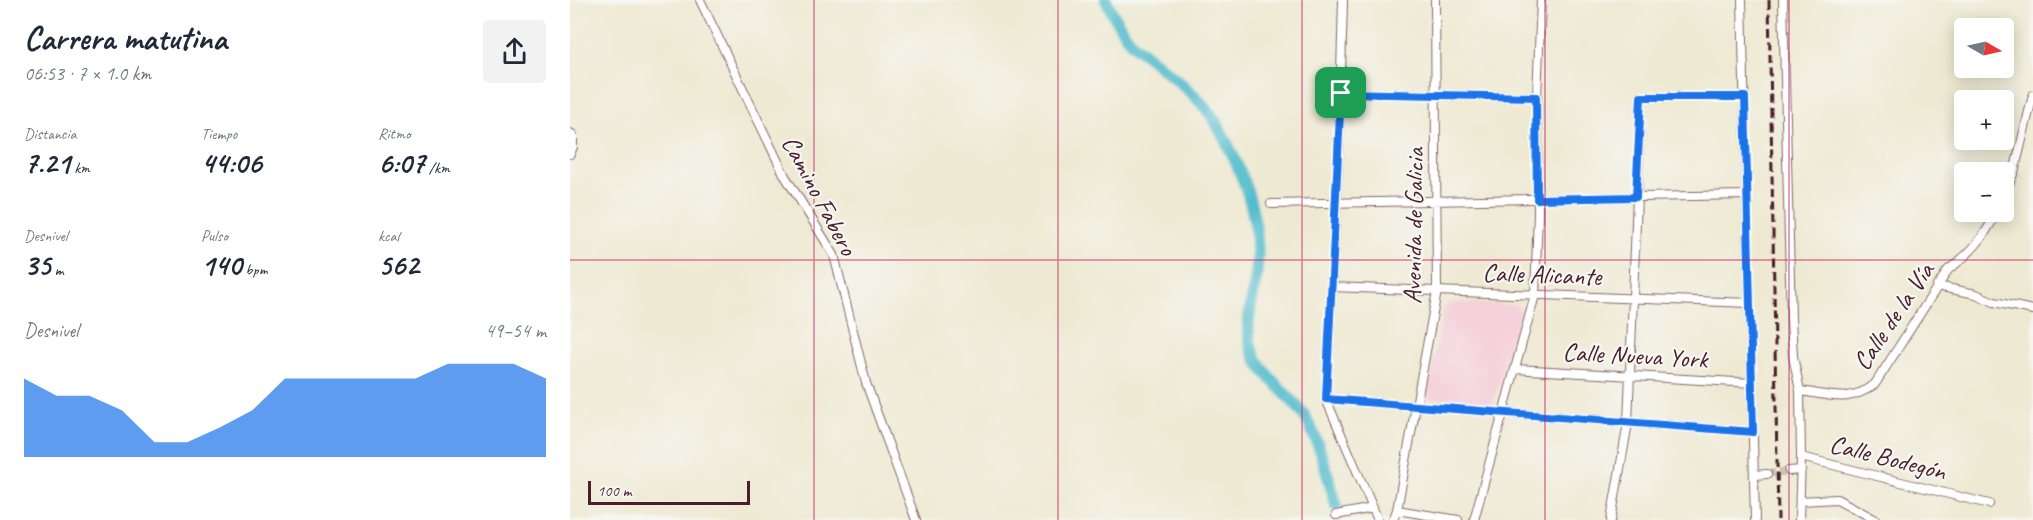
<!DOCTYPE html>
<html lang="es">
<meta charset="utf-8">
<style>
body{margin:0;font-family:Caveat,sans-serif;background:#f2f2f3;color:#1f2937;height:100vh;display:flex;flex-direction:column;font-size:22px;white-space:nowrap}
*{box-sizing:border-box;margin:0}
p{font-size:20px;color:#747a83}
.icon{flex:none;width:33px;height:33px;fill:none;stroke:currentColor;stroke-width:2;stroke-linecap:round;stroke-linejoin:round}
.map{position:relative;flex:1;overflow:hidden}
.details{display:flex;flex-direction:column;background:#fff;width:570px}
.details>*{flex:none}
.needle{width:39px;rotate:99deg}
.tools{position:absolute;left:1384px;top:18px;display:grid;gap:12px}
.tools a{display:grid;place-items:center;width:60px;height:60px;border-radius:6px;background:#fff;box-shadow:0 3px 15px #0003;font-size:30px}
.scale{position:absolute;left:18px;bottom:15px;width:162px;box-sizing:border-box;padding-left:6px;border:3px solid #4a1f2b;border-top:0;font-size:16px;line-height:21px;white-space:nowrap;color:#4a1f2b;-webkit-text-stroke:4px #f6f6f2;paint-order:stroke}
.pin{position:absolute;display:grid;place-items:center;width:51px;height:51px;color:#fff;margin:-26px;border-radius:12px;box-shadow:0 3px 9px #0006}
.round{display:grid;place-items:center;flex:none;width:63px;height:63px;border-radius:6px;background:#f2f2f3}
.summary{display:flex;align-items:center;justify-content:space-between;height:102px;padding:0 24px}
h1{font-size:33px;font-weight:700;line-height:45px}
.figures{display:grid;grid-template-columns:repeat(3,1fr);gap:9px;height:102px;padding:6px 24px}
.figures div{display:grid;align-content:center}
.figures b{font-size:30px;font-weight:700}
.figures small{font-size:16px;font-weight:400}
.figures p{font-size:16px}
.chart{height:168px;padding:12px 24px}
.chart p{display:flex;justify-content:space-between}
.chart svg{width:100%;height:108px;margin-top:6px;fill:#1a73e8;opacity:.7}
main{display:flex;flex:1;min-height:0}
.map>svg:first-child{display:block}
.built{fill:#f5cfd9}
.lines{fill:none;stroke-linecap:round;stroke-linejoin:round}
.canal{stroke:#50bbcc;stroke-width:12}
.minor-tunnel{stroke:#cdc1b1;stroke-width:8;stroke-dasharray:8 4;stroke-linecap:butt}
.minor-casing{stroke:#836665;stroke-width:10}
.minor{stroke:#fff;stroke-width:8}
.rail{stroke:#4a1f2b;stroke-width:3;stroke-dasharray:9 4.5;stroke-linecap:butt}
.route-casing{stroke:#fff;stroke-width:12}
.route{stroke:#1a73e8;stroke-width:8}
.grid{fill:none;stroke:#c2185b;stroke-width:1.5;stroke-opacity:0.55}
.labels{text-anchor:middle;stroke-width:4.5;stroke-linejoin:round;paint-order:stroke}
.street-label{font-size:26px;fill:#4a1f2b;stroke:#f6f6f2}
</style>
<main>
<section class="details">
<div class="summary"><div><h1>Carrera matutina</h1><p>06:53 · 7 × 1.0 km</p></div><a class="round"><svg class="icon" aria-label="share" viewBox="0 0 24 24"><path d="M12 15V3M7 8l5-5 5 5M5 13v7h14v-7"/></svg></a></div>
<div class="figures">
<div><p>Distancia</p><b>7.21<small> km</small></b></div>
<div><p>Tiempo</p><b>44:06</b></div>
<div><p>Ritmo</p><b>6:07<small> /km</small></b></div>
</div>
<div class="figures">
<div><p>Desnivel</p><b>35<small> m</small></b></div>
<div><p>Pulso</p><b>140<small> bpm</small></b></div>
<div><p>kcal</p><b>562</b></div>
</div>
<div class="chart"><p><span>Desnivel</span>49–54 m</p>
<svg viewBox="0 0 160 44" preserveAspectRatio="none"><path d="M0 44V12L10 19L20 19L30 25L40 38L50 38L60 32L70 25L80 12L90 12L100 12L110 12L120 12L130 6L140 6L150 6L160 12V44z"/></svg>
</div>
</section>
<div class="map">
<svg width="1463" height="520" viewBox="0 0 1463 520">
<rect width="100%" height="100%" fill="#f6f6f2"/>
<filter id="ink" filterUnits="userSpaceOnUse"><feTurbulence type="fractalNoise" baseFrequency=".0167" numOctaves="2"/><feDisplacementMap in="SourceGraphic" scale="12" xChannelSelector="R" yChannelSelector="G"/><feConvolveMatrix kernelMatrix="1 2 1 2 8 2 1 2 1" color-interpolation-filters="sRGB"/></filter>
<filter id="wash" filterUnits="userSpaceOnUse"><feTurbulence type="fractalNoise" baseFrequency=".008" numOctaves="4" result="noise"/><feDisplacementMap in="SourceGraphic" scale="24" xChannelSelector="R" yChannelSelector="G"/><feGaussianBlur stdDeviation="1.35" result="paint"/><feColorMatrix in="noise" values="0 0 0 0 0 0 0 0 0 0 0 0 0 0 0 0 0 1.4 0 .05"/><feComposite in="paint" operator="in"/></filter>
<g filter="url(#wash)">
<rect width="100%" height="100%" fill="#eee9d2"/>
<!-- built -->
<path class="built" d="M880,302L946,305L950,311L923,404L857,399L873,308Z"/>
<g class="lines">
<!-- canal -->
<path class="canal" d="M536,0C543,15 551,30 562,43C570,51 581,58 590,66C608,80 636,104 647,124C671,168 691,216 687,266C686,291 674,319 680,343C687,373 717,391 734,415C747,434 760,482 766,505"/>
</g>
</g>
<g filter="url(#ink)">
<g class="lines">
<!-- minor-tunnel -->
<path class="minor-tunnel" d="M1197,474L1219,471"/>
<!-- minor casing -->
<g class="minor-casing">
<path id="minor" d="M130,0L215,176L264,255L296,383L346,520
M773,0L769,146L756,399L808,520
M1172,0L1185,520
M1213,0L1221,319L1223,356L1230,391L1231,457
M771,93L967,97
M0,133L3,135V147L0,154
M1434,195L1444,172L1463,95
M701,204L1177,195
M1367,286L1406,294L1424,302L1463,310
M762,287L1180,303
M945,369L1182,383
M1230,391C1261,395 1278,404 1305,384L1378,270C1402,252 1413,239 1427,212
M756,399L1183,432
M1219,471L1231,470
M1184,475L1197,474
M1230,501L1267,499L1306,520
M827,510L888,520
M766,515L803,508
M823,520L827,510L867,291L865,0
M904,520L965,295L968,213L967,97L971,0
M1041,520L1058,423L1071,97H1175
M1229,520L1231,457L1419,504"/>
</g>
<!-- minor -->
<use href="#minor" class="minor"/>
<!-- rail -->
<path class="rail" d="M1199,0L1208,520"/>
</g>
</g>
<g class="lines" filter="url(#ink)">
<!-- route casing -->
<g class="route-casing">
<path id="route" d="M771,93L966,97L967,199L1066,197L1071,97H1175L1183,432L756,399Z"/>
</g>
<!-- route -->
<use href="#route" class="route"/>
</g>
<!-- grid -->
<path class="grid" d="M244,0V520M488,0V520M732,0V520M975,0V520M1219,0V520M0,260H1463"/>
<g class="labels">
<!-- street labels -->
<g class="street-label">
<text transform="translate(250 195) rotate(62)" y="9">Camino Fabero</text>
<text transform="translate(843 226) rotate(-89)" y="9">Avenida de Galicia</text>
<text transform="translate(972 274) rotate(2)" y="9">Calle Alicante</text>
<text transform="translate(1323 316) rotate(-56)" y="9">Calle de la Vía</text>
<text transform="translate(1065 355) rotate(3)" y="9">Calle Nueva York</text>
<text transform="translate(1318 457) rotate(14)" y="9">Calle Bodegón</text>
</g>
</g>
</svg>
<div class="tools">
<a><svg class="needle" viewBox="-14 -14 28 28"><path d="M0-13l5 13h-10z" fill="#e53935"/><path d="M0 13l5-13h-10z" fill="#747a83"/></svg></a>
<a>+</a>
<a>−</a>
</div>
<div class="scale">100 m</div>
<div class="pin" style="left:771px;top:93px;background:#1e9e55"><svg class="icon" aria-label="arrive" viewBox="0 0 24 24"><path d="M6 21V4h12l-3 4 3 4H6"/></svg></div>
</div>
</main>
